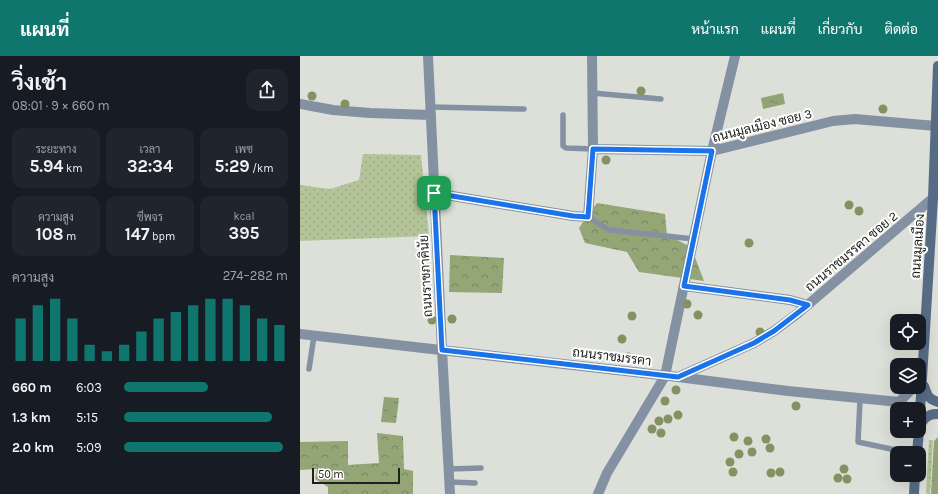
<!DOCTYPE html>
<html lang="th">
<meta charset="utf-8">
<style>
body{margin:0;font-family:Karla,Sarabun,sans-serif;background:#20242c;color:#f1f3f6;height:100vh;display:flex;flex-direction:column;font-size:15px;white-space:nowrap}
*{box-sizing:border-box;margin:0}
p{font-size:13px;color:#9ea1a6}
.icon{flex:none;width:22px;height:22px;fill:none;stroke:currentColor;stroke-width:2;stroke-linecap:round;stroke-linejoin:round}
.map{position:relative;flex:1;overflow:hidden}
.panel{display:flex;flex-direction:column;background:#171b24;width:300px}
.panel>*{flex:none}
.tools{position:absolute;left:590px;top:258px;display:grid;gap:8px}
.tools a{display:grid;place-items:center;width:36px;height:36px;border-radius:8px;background:#171b24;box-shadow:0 4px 16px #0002;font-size:20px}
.scale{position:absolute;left:12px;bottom:10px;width:88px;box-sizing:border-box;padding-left:4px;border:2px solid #20211f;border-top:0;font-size:11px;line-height:14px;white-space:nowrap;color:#20211f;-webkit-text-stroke:3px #fff;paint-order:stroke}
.pin{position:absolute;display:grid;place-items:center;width:34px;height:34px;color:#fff;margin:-17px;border-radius:8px;box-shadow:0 2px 6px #0006}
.round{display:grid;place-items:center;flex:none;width:42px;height:42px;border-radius:12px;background:#20242c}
.summary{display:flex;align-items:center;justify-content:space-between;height:68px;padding:0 12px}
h1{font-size:22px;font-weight:700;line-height:30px}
.figures{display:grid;grid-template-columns:repeat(3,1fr);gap:6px;height:68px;padding:4px 12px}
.figures div{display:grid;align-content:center;border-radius:10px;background:#20242c;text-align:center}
.figures b{font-size:17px;font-weight:700}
.figures small{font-size:11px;font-weight:400}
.figures p{font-size:11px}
.chart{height:112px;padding:8px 12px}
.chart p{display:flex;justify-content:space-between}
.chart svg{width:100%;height:72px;margin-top:4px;stroke:#0f766e;stroke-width:6}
ul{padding:0 12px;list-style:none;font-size:13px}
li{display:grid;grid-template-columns:64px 48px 1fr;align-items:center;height:30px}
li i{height:10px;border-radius:5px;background:#0f766e}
header{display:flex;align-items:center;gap:24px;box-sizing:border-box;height:56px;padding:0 20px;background:#0f766e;color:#fff}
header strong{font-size:19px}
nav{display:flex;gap:22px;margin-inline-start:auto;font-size:14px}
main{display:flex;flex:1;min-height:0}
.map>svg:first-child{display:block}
.grass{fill:url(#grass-dots)}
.forest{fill:url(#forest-crowns)}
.water{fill:url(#water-ripples)}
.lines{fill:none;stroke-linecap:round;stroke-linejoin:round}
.service{stroke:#8391a3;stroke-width:5.5}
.minor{stroke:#8391a3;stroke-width:10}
.tertiary{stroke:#8391a3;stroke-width:10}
.secondary{stroke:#576b85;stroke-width:10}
.tree{fill:#859163}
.route-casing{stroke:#fff;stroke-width:8}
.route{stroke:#1a73e8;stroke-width:5}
.labels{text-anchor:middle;stroke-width:4;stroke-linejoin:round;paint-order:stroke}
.street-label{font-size:13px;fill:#20211f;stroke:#fff}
</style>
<header>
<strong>แผนที่</strong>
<nav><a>หน้าแรก</a><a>แผนที่</a><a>เกี่ยวกับ</a><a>ติดต่อ</a></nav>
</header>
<main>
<section class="panel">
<div class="summary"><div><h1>วิ่งเช้า</h1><p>08:01 · 9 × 660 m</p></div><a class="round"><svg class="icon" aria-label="share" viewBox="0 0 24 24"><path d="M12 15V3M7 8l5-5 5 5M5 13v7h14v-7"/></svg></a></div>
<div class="figures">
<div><p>ระยะทาง</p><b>5.94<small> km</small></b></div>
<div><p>เวลา</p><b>32:34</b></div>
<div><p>เพซ</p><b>5:29<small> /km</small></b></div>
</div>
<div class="figures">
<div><p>ความสูง</p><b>108<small> m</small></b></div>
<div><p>ชีพจร</p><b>147<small> bpm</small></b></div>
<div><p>kcal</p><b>395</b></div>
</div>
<div class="chart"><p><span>ความสูง</span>274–282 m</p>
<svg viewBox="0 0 160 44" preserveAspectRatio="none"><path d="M5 44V18M15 44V10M25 44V6M35 44V18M45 44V34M55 44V38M65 44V34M75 44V26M85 44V18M95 44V14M105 44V10M115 44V6M125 44V6M135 44V10M145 44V18M155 44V22"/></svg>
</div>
<ul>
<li><b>660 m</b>6:03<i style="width:51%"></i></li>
<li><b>1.3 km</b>5:15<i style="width:90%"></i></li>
<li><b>2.0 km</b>5:09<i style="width:97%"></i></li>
</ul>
</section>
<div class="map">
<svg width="638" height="438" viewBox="0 0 638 438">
<defs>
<pattern id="grass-dots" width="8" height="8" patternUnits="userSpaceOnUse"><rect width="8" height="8" fill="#b3c499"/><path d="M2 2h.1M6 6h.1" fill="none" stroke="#9aa883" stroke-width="1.8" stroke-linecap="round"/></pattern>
<pattern id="forest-crowns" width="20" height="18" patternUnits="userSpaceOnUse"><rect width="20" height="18" fill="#94a576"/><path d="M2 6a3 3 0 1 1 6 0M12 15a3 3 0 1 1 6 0" fill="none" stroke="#788660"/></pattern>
<pattern id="water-ripples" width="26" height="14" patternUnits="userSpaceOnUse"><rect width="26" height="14" fill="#92a475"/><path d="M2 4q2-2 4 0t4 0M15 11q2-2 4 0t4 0" fill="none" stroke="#77855f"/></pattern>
</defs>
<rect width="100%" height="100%" fill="#dde0d8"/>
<!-- grass -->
<path class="grass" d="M63,98L121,99L129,180L0,185V129L30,133L59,124Z
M629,384H633L630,438H626Z"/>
<!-- forest -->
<path class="forest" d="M297,147L365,158L367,179L391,191L404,225L339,216L327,196L285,187L279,172Z
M150,199L204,202L202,237L149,236Z
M77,377L103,380L104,413L113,415V438H28V431L15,423L17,413L0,414V386L48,385V409L79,407Z"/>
<!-- water -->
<path class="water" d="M483,37L485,48L463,53L461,42Z
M84,341L99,342L96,367L81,366Z
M638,381V438H631L634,385Z"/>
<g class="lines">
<!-- service -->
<path class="service" d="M292,37L361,43
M131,51L224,53
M263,59V90L266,92L293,93
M288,161L309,174L394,183
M9,313L14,280
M560,344L558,386L610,397
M149,413L181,412
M150,426L175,427"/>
<!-- minor -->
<path class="minor" d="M128,0L142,294L150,438
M0,48L33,54L70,57L131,59
M293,93L412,95L533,65L555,63L636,70
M134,137L273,160L288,161L293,93L292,0
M384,230L490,244L508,249
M378,321L454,287L474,275L497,258L633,142
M298,438L307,417L365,320L412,95L435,0"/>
<!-- tertiary -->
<path class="tertiary" d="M0,278L378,321L488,335L599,346L614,331"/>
<!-- secondary -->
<path class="secondary" d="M624,330C627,339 628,343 638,346
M620,371C622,363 629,357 638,358
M619,372L633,142L638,10
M617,397L619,375
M614,438L615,419"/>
</g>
<!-- trees -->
<g class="tree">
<circle cx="341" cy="35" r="4.5"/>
<circle cx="12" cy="40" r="4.5"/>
<circle cx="45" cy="48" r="4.5"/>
<circle cx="583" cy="53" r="4.5"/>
<circle cx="306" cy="104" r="4.5"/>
<circle cx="549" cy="149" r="4.5"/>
<circle cx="559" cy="155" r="4.5"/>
<circle cx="449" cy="187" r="4.5"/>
<circle cx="534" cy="209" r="4.5"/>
<circle cx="387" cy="248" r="4.5"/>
<circle cx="398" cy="259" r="4.5"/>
<circle cx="332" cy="260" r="4.5"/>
<circle cx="152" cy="263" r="4.5"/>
<circle cx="132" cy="264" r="4.5"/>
<circle cx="460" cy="276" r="4.5"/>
<circle cx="322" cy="283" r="4.5"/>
<circle cx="328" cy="301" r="4.5"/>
<circle cx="376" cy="334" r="4.5"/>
<circle cx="365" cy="345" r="4.5"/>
<circle cx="496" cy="350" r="4.5"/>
<circle cx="378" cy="359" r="4.5"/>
<circle cx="368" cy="363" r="4.5"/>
<circle cx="359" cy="365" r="4.5"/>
<circle cx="352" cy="373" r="4.5"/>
<circle cx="361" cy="377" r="4.5"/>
<circle cx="434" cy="381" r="4.5"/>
<circle cx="466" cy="383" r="4.5"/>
<circle cx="448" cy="385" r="4.5"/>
<circle cx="470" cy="392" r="4.5"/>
<circle cx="452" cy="396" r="4.5"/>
<circle cx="439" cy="398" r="4.5"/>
<circle cx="430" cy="406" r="4.5"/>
<circle cx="544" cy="413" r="4.5"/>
<circle cx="433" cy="416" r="4.5"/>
<circle cx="480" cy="416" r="4.5"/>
<circle cx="471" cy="417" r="4.5"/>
<circle cx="538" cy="422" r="4.5"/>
<circle cx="547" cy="423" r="4.5"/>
</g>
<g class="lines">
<!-- route casing -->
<g class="route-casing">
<path id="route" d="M293,93L412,95L384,230L490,244L508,249L474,275L454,287L378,321L142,294L134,137L273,160L288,161Z"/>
</g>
<!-- route -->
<use href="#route" class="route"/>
</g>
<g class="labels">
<!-- street labels -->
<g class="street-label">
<text transform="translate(462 69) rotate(-14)" y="5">ถนนมูลเมือง ซอย 3</text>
<text transform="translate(617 190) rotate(-86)" y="5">ถนนมูลเมือง</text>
<text transform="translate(551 195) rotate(-40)" y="5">ถนนราชมรรคา ซอย 2</text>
<text transform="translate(125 220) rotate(-93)" y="5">ถนนราชภาคินัย</text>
<text transform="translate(312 300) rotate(7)" y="5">ถนนราชมรรคา</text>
</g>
</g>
</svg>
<div class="tools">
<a><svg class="icon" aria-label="locate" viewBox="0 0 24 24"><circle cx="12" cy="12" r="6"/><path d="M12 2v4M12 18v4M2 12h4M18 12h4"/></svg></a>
<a><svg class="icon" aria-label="layers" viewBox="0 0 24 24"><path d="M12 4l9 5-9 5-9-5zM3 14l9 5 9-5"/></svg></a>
<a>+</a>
<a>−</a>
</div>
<div class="scale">50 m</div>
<div class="pin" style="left:134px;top:137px;background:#1e9e55"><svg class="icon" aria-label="arrive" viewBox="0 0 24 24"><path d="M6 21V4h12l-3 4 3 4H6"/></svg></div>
</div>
</main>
